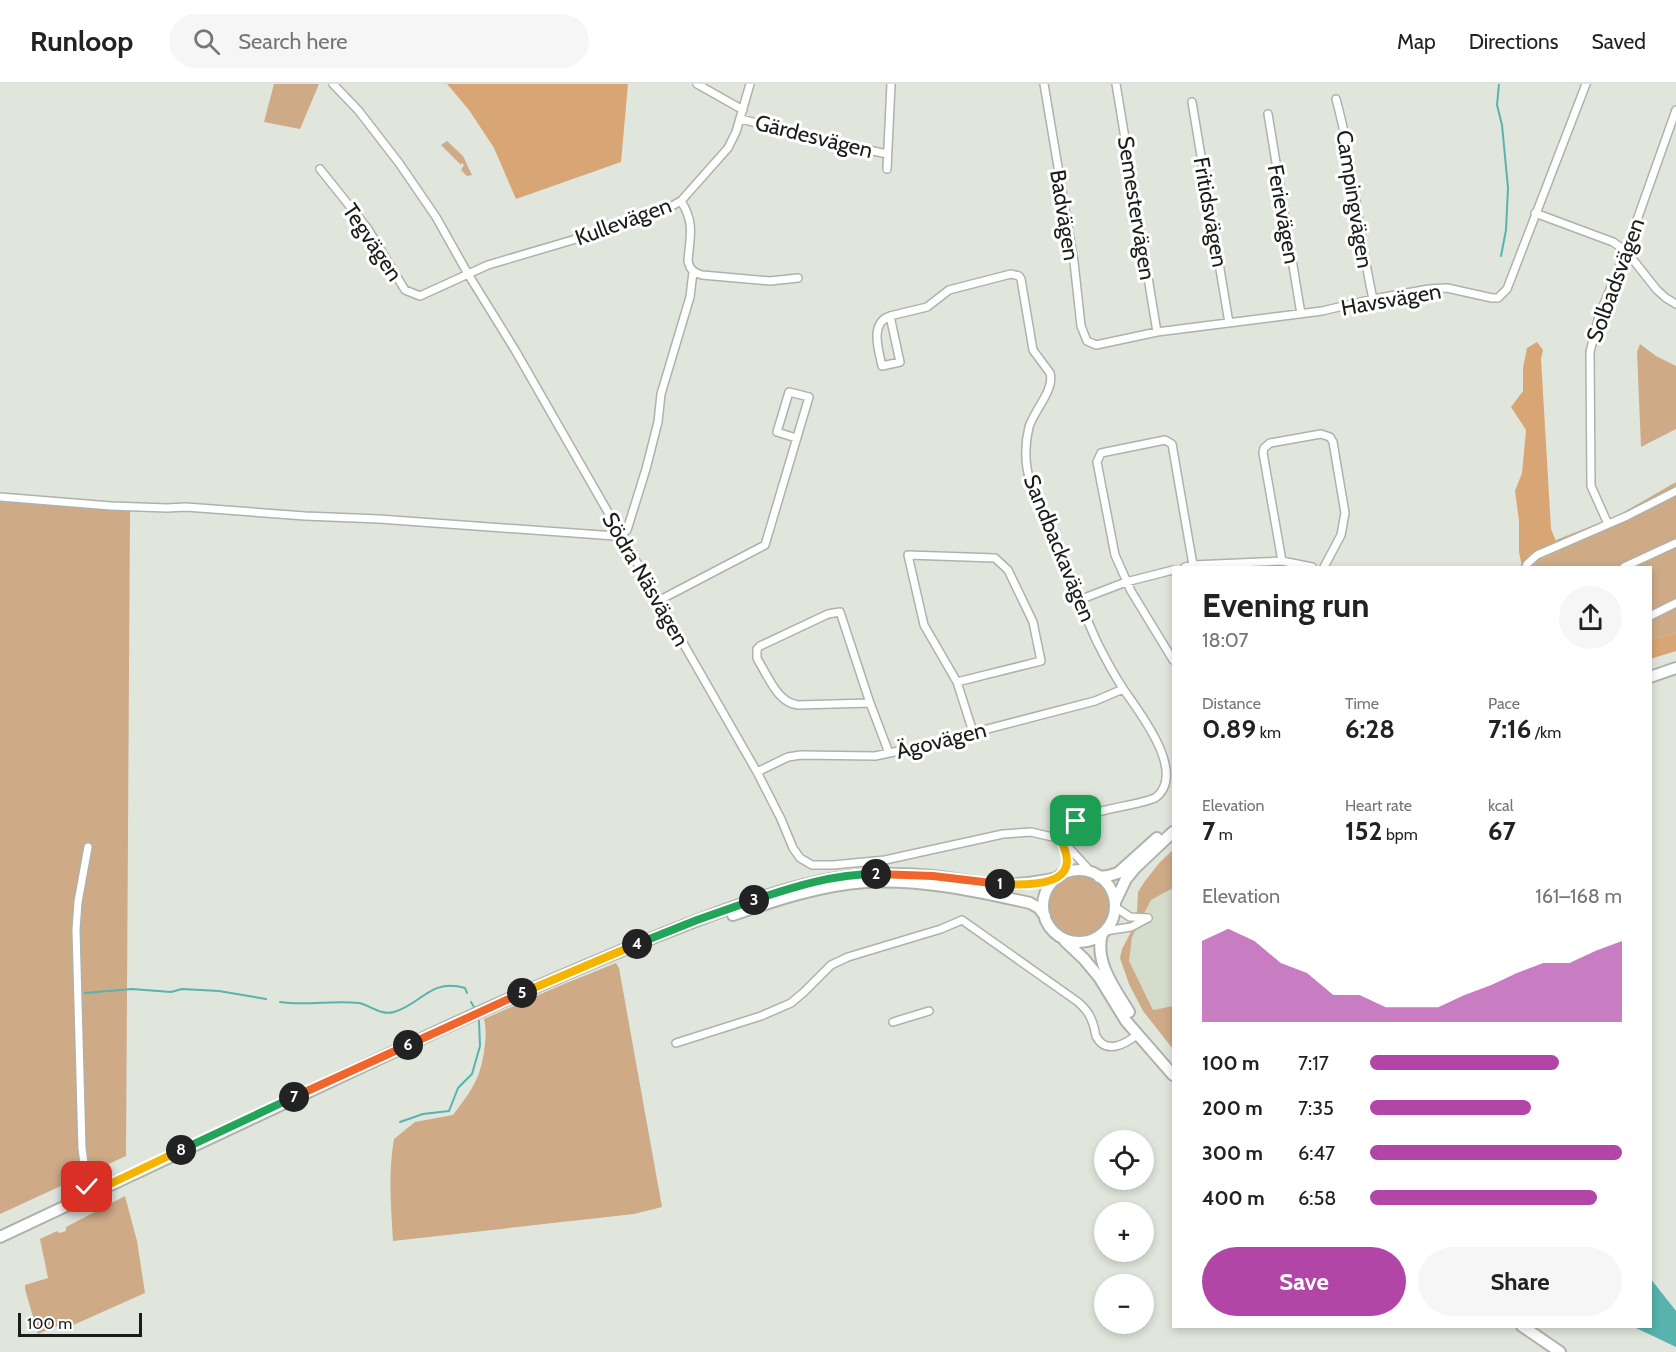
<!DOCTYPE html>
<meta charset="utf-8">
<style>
body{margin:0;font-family:Cabin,sans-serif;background:#f6f6f6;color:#222;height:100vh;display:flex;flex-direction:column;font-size:22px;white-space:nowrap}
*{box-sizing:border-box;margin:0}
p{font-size:20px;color:#767676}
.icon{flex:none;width:33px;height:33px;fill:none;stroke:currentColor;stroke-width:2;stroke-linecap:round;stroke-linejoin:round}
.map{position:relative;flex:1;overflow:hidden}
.sheet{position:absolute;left:1172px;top:482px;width:480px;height:762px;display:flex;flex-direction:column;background:#fff;border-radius:0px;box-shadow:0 3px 9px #0003}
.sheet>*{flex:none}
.fabs{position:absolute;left:1094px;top:1046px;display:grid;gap:12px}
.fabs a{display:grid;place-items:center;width:60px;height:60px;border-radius:50%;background:#fff;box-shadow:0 3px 9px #0003;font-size:30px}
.scale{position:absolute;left:18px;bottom:15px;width:124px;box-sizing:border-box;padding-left:6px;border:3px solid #1b1d1a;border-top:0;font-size:16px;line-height:21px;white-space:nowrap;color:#1b1d1a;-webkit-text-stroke:4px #fff;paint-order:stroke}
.pin{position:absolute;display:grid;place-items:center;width:51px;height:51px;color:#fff;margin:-26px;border-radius:12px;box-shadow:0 3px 9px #0006}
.km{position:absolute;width:30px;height:30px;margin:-15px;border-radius:50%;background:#222;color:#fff;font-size:16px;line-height:30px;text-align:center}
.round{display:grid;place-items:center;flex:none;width:63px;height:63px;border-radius:32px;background:#f6f6f6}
.overview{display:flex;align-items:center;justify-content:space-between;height:102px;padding:0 30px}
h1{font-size:33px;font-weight:700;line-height:45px}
.metrics{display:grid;grid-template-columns:repeat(3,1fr);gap:9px;height:102px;padding:6px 30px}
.metrics div{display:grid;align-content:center}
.metrics b{font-size:26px;font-weight:700}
.metrics small{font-size:16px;font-weight:400}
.metrics p{font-size:16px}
.chart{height:168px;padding:12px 30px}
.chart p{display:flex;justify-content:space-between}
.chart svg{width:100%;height:108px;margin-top:6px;fill:#b146a7;opacity:.7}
.primary-button{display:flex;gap:12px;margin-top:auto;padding:12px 30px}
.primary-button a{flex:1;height:69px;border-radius:36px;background:#b146a7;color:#fff;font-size:24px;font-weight:700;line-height:69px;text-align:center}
.primary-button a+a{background:#f6f6f6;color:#222}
ul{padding:0 30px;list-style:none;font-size:20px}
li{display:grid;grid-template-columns:96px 72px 1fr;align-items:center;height:45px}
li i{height:15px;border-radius:8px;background:#b146a7}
header{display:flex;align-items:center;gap:36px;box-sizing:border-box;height:84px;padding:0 30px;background:#fff;border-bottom:2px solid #e0e0e0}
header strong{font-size:28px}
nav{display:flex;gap:33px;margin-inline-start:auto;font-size:21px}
.search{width:420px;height:54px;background:#f6f6f6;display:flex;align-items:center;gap:15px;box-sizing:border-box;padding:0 21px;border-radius:33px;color:#767676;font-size:22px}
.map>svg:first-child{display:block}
.built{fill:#d4dccc}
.green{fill:#ceaa87}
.forest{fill:#d8a574}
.water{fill:#56b3ad}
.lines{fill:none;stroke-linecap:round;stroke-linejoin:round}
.stream{stroke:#56b3ad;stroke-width:2}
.street-casing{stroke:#aeb2aa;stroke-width:10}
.secondary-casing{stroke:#aeb2aa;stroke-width:14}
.street{stroke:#fff;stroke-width:7}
.secondary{stroke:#fff;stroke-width:10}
.split-1-casing{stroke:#fff;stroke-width:12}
.split-2-casing{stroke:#fff;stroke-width:12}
.split-3-casing{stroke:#fff;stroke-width:12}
.split-4-casing{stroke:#fff;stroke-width:12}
.split-5-casing{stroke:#fff;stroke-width:12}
.split-6-casing{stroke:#fff;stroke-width:12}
.split-7-casing{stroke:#fff;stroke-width:12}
.split-8-casing{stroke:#fff;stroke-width:12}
.split-9-casing{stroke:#fff;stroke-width:12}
.split-1{stroke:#f5b400;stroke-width:8}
.split-2{stroke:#f0652b;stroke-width:8}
.split-3{stroke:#22a559;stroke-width:8}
.split-4{stroke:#22a559;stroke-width:8}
.split-5{stroke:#f5b400;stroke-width:8}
.split-6{stroke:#f0652b;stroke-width:8}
.split-7{stroke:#f0652b;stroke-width:8}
.split-8{stroke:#22a559;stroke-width:8}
.split-9{stroke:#f5b400;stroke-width:8}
.labels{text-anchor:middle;stroke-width:6;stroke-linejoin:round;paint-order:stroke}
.street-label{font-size:22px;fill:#1b1d1a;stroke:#fff}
</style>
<header>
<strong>Runloop</strong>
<div class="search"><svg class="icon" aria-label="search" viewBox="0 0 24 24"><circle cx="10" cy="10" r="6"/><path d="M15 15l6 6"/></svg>Search here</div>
<nav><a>Map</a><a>Directions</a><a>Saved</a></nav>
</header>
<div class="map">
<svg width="1676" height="1268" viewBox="0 0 1676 1268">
<rect width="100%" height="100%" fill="#e1e6dd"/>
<!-- built -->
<path class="built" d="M1173,804V922L1153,926L1129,877L1132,853L1151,816Z"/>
<!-- green -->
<path class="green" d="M274,0H319L300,45L264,38Z
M447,57L463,72L472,91L467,92L461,86L464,81L462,79L461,81L441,61Z
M1640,260L1656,272L1676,282V345L1641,363L1637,268Z
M1676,398V549L1650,556V483H1536L1534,479L1560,467L1556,456L1619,431Z
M0,418L39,419L130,426L126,1072L0,1130Z
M1173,766V804L1151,816L1132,853L1129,877L1153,926L1173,922V965L1143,927L1129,900L1120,874L1122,865L1131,848L1137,829L1138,808L1145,797L1160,778Z
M1049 823a31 31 0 1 1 62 0a31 31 0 1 1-62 0Z
M616,879L619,884L662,1123L634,1130L393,1157C391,1123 388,1089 394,1055L415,1038L453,1031C473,1005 482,992 485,959C486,950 486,944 484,935L559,902Z
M125,1112L137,1157L145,1209L71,1242L64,1244L60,1241L38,1250L25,1205V1201L48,1194L40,1155L57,1147L59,1149L66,1147V1143Z"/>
<!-- forest -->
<path class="forest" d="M447,0H628L621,78L516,115L494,64L469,26Z
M1537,258L1543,266L1541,275L1551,445L1560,467L1534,479L1536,483H1522L1519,468V437L1515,407L1522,389L1526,346L1511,323L1523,307V284L1527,264Z
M1676,549V567L1650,575V556Z"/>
<!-- water -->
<path class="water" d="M1650,1194L1676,1227V1263L1632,1242H1650Z"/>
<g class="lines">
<!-- stream -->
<path class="stream" d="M1499,0L1497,21L1502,41L1508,104L1506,146L1501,172
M85,909L132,905L171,908L182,905L219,907L266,915
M280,918C306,922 332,916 359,919C370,921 381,932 394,928C422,920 430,894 465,904L467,909
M471,918L474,923
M400,1038L423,1030L449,1027L458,1004L472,990L480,962L479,937"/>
<!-- street casing -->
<g class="street-casing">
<path id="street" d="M333,0L358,26L399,79L436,133L468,190L515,266L757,688L781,735L793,764L800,774L812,781H833L885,776L1003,750L1031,748L1061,755L1092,789
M697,0L743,26
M1044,0L1074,178L1081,242L1087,257L1096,261L1157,248L1322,227L1373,215L1429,205L1447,204L1492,214H1498L1507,205L1586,0
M1116,0L1157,248
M1336,15C1354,80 1358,149 1373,215
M1192,18L1229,239
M1268,30L1301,230
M741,35L814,54L887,70
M320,85L368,145L405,206L420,212L488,181L603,147L670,123L681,117L728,64L736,48L750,0
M887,85L891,0
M681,117C695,139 690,152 688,177C690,186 693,188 702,191L770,197L798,194
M1535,129L1613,158L1626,167L1657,206L1666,214L1676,220
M890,232L900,278L882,282C879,267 869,239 890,232L927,223L949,206L1011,190L1019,192L1021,195L1033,266L1050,289C1055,306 1034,326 1029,343C1026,355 1025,371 1027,384C1031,409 1044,433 1054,457C1069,490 1082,525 1097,558C1105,574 1114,591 1124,606C1140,629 1188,690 1155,714C1122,727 1080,721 1061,755C1066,769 1070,779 1061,792
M0,413L111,422L167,424L186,423L305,432L379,435L615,452L621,451L627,446L646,385L658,338L661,310L690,213L693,188
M1608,440L1591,402L1590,268L1599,232L1626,167L1676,26
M1282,477L1263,369L1264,364L1270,359L1321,350L1330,353L1333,358L1345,429L1341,451L1324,483
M1185,483L1193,481L1282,477L1312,483
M1526,483L1527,480L1537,471L1627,432L1676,407
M1624,483L1676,459
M1079,516L1126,498L1173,486
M658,517L765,461L809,313L789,308L777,348L796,354
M1650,532L1676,519
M1173,576L1131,507L1115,471L1097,378L1101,369L1165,356L1172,360L1193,481
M957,598L1041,577L1033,538L1008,486L995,474L908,471L924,541L957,598L973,648
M870,619L798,621C778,619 769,594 759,578L757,574V565L760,562L828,530L840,528L870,619L889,669
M757,688L788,673L801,671L875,672L918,663L1095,617L1123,605
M88,763L78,818L76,846L82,1064L86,1095L89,1111
M1115,823L1130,833L1148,834
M1105,847L1131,843L1148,834
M893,938L929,927
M676,959L761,932L791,919L804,908L831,881L848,873L941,845L962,836L1078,918C1087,926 1091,932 1094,943C1095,946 1095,949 1096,952C1106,972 1127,959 1138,950"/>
</g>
<!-- secondary casing -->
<g class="secondary-casing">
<path id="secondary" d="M1650,593L1676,584
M1043 822a36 36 0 1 1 72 0a36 36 0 1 1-72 0Z
M1099,793L1108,792L1118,789L1157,754
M1115,818L1126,795L1135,784L1173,748
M733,831C776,816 821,801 866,798C922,795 976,807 1030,819L1039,824L1045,832
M1102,850C1094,878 1115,905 1129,928
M1065,857L1084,875L1099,893L1126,937L1173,991
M0,1153C146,1083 292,1015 438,947C507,915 577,885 647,856C698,836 750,815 803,801C845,790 889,788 933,792C952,794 970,798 989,800C1012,802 1034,799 1057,794
M1522,1242L1560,1268"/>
</g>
<!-- street -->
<use href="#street" class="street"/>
<!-- secondary -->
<use href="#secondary" class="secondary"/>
</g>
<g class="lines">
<!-- split-1 casing -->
<g class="split-1-casing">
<path id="split-1" d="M1000,800C1017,801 1060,803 1066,783C1069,774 1064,764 1061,755L1070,742L1076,737"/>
</g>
<!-- split-2 casing -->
<g class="split-2-casing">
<path id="split-2" d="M876,790L933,792L1000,800"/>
</g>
<!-- split-3 casing -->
<g class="split-3-casing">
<path id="split-3" d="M754,816C793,803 834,790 876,790"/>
</g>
<!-- split-4 casing -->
<g class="split-4-casing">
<path id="split-4" d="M637,860L697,836L754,816"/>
</g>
<!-- split-5 casing -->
<g class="split-5-casing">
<path id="split-5" d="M522,909L637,860"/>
</g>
<!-- split-6 casing -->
<g class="split-6-casing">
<path id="split-6" d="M408,961L522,909"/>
</g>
<!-- split-7 casing -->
<g class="split-7-casing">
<path id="split-7" d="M294,1013L408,961"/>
</g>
<!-- split-8 casing -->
<g class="split-8-casing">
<path id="split-8" d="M181,1066L294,1013"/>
</g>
<!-- split-9 casing -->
<g class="split-9-casing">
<path id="split-9" d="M87,1103L89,1110L181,1066"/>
</g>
<!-- split-1 -->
<use href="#split-1" class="split-1"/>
<!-- split-2 -->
<use href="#split-2" class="split-2"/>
<!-- split-3 -->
<use href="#split-3" class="split-3"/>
<!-- split-4 -->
<use href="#split-4" class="split-4"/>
<!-- split-5 -->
<use href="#split-5" class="split-5"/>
<!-- split-6 -->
<use href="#split-6" class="split-6"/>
<!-- split-7 -->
<use href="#split-7" class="split-7"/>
<!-- split-8 -->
<use href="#split-8" class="split-8"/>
<!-- split-9 -->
<use href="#split-9" class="split-9"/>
</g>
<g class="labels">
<!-- street labels -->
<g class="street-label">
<text transform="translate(814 52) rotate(14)" y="8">Gärdesvägen</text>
<text transform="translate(1355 115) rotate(81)" y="8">Campingvägen</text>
<text transform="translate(1137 124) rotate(81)" y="8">Semestervägen</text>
<text transform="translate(1211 128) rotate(80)" y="8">Fritidsvägen</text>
<text transform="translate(1284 130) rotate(80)" y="8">Ferievägen</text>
<text transform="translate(1065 131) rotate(81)" y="8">Badvägen</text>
<text transform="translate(623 137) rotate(-20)" y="8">Kullevägen</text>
<text transform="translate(373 158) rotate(56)" y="8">Tegvägen</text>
<text transform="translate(1615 196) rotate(-70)" y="8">Solbadsvägen</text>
<text transform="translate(1391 215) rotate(-10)" y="8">Havsvägen</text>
<text transform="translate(1060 464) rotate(68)" y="8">Sandbackavägen</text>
<text transform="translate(646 495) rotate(60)" y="8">Södra Näsvägen</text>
<text transform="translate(941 656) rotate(-14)" y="8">Ägovägen</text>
</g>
</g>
</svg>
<div class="fabs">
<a><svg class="icon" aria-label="locate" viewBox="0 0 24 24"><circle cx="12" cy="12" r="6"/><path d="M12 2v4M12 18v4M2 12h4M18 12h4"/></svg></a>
<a>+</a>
<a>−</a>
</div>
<div class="scale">100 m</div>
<div class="pin" style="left:1076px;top:737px;background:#1e9e55"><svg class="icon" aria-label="arrive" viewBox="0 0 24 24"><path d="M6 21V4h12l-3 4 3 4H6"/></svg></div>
<div class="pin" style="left:87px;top:1103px;background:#d93025"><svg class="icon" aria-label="check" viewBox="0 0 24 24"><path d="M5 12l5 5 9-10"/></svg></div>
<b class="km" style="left:1000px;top:800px">1</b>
<b class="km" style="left:876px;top:790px">2</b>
<b class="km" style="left:754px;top:816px">3</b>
<b class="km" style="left:637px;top:860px">4</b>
<b class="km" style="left:522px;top:909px">5</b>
<b class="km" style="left:408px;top:961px">6</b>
<b class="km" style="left:294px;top:1013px">7</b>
<b class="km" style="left:181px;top:1066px">8</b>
<section class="sheet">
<div class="overview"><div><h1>Evening run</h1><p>18:07</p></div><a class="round"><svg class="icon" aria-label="share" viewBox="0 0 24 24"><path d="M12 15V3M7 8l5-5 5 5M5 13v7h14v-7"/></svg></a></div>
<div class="metrics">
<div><p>Distance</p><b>0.89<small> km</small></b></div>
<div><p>Time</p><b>6:28</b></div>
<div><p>Pace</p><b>7:16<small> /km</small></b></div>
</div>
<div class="metrics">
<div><p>Elevation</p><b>7<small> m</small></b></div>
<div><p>Heart rate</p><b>152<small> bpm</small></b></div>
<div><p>kcal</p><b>67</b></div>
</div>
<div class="chart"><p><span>Elevation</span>161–168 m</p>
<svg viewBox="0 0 160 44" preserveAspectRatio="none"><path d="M0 44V11L10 6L20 11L30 20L40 24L50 33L60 33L70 38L80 38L90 38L100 33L110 29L120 24L130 20L140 20L150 15L160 11V44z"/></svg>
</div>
<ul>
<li><b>100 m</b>7:17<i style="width:75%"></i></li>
<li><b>200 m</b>7:35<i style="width:64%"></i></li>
<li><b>300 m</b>6:47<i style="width:100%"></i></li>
<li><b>400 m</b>6:58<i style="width:90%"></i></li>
</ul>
<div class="primary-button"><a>Save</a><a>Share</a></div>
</section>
</div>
